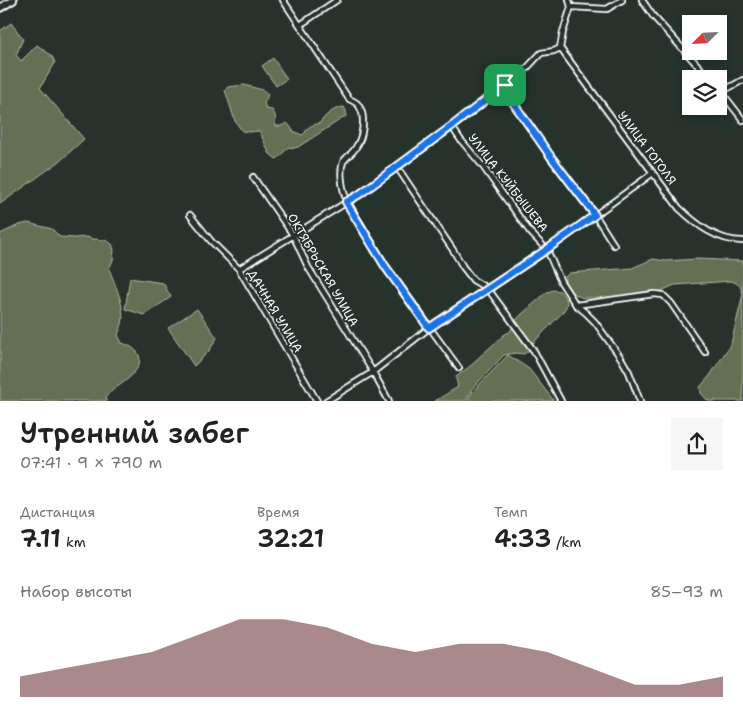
<!DOCTYPE html>
<html lang="ru">
<meta charset="utf-8">
<style>
body{margin:0;font-family:"Shantell Sans",sans-serif;background:#f6f6f6;color:#222;height:100vh;display:flex;flex-direction:column;font-size:19px;white-space:nowrap}
*{box-sizing:border-box;margin:0}
p{font-size:16px;color:#767676}
.icon{flex:none;width:28px;height:28px;fill:none;stroke:currentColor;stroke-width:2;stroke-linecap:round;stroke-linejoin:round}
.map{position:relative;height:401px;overflow:hidden}
.side{display:flex;flex-direction:column;background:#fff;flex:1}
.side>*{flex:none}
.needle{width:32px;rotate:246deg}
.controls{position:absolute;left:682px;top:15px;display:grid;gap:10px}
.controls a{display:grid;place-items:center;width:45px;height:45px;border-radius:0px;background:#fff;box-shadow:0 2px 8px #0003;font-size:25px}
.pin{position:absolute;display:grid;place-items:center;width:42px;height:42px;color:#fff;margin:-21px;border-radius:10px;box-shadow:0 2px 8px #0006}
.round{display:grid;place-items:center;flex:none;width:52px;height:52px;border-radius:0px;background:#f6f6f6}
.summary{display:flex;align-items:center;justify-content:space-between;height:85px;padding:0 20px}
h1{font-size:28px;font-weight:600;line-height:38px}
.metrics{display:grid;grid-template-columns:repeat(3,1fr);gap:8px;height:85px;padding:5px 20px}
.metrics div{display:grid;align-content:center}
.metrics b{font-size:25px;font-weight:600}
.metrics small{font-size:14px;font-weight:400}
.metrics p{font-size:14px}
.chart{height:140px;padding:10px 20px}
.chart p{display:flex;justify-content:space-between}
.chart svg{width:100%;height:90px;margin-top:5px;fill:#85585c;opacity:.7}
.map>svg:first-child{display:block}
.green{fill:#627152;stroke:#b0b8a8}
.lines{fill:none;stroke-linecap:round;stroke-linejoin:round}
.minor-casing{stroke:#fff;stroke-width:8}
.secondary-casing{stroke:#fff;stroke-width:10}
.minor{stroke:#26332d;stroke-width:4.5}
.secondary{stroke:#26332d;stroke-width:6}
.route-casing{stroke:#fff;stroke-width:10}
.route{stroke:#1a73e8;stroke-width:6}
.labels{text-anchor:middle;stroke-width:4;stroke-linejoin:round;paint-order:stroke}
.street-label{font-size:12px;fill:#fff;stroke:#26332d}
</style>
<div class="map">
<svg width="743" height="401" viewBox="0 0 743 401">
<rect width="100%" height="100%" fill="#26332d"/>
<filter id="ink" filterUnits="userSpaceOnUse"><feTurbulence type="fractalNoise" baseFrequency=".02" numOctaves="2"/><feDisplacementMap in="SourceGraphic" scale="10" xChannelSelector="R" yChannelSelector="G"/><feConvolveMatrix kernelMatrix="1 2 1 2 8 2 1 2 1" color-interpolation-filters="sRGB"/></filter>
<g filter="url(#ink)">
<!-- green -->
<path class="green" d="M11,23L23,39L16,55L21,61L37,45L52,56L55,63L40,88L84,139L60,161L0,204V31Z
M273,58L287,79L276,86L262,66Z
M244,85L263,90L268,94L266,100L264,103L266,109L272,110C279,120 273,119 276,126H281L287,123L290,126L293,131L302,135L305,133C307,126 313,125 320,123C324,116 335,107 344,107C346,110 347,113 346,116L298,147L294,148L289,147C283,151 282,157 276,159L269,153L260,132L258,131L249,132L242,131L235,121L225,90L228,87Z
M28,223L52,229L60,237L74,238L87,237L93,239L105,240L112,244L114,250L113,260L109,269C115,284 126,308 122,324C121,328 119,331 118,335L122,343C141,349 146,361 131,376C124,383 115,388 108,394L106,397L107,401H0V234L19,225Z
M653,259L666,261L697,259L743,261V294C741,287 739,283 731,281L675,285L661,291L601,298H583L574,294L569,289L565,282V277L569,273L632,268Z
M130,278L163,283L171,297L144,315L125,309Z
M554,290L560,291L564,296L567,301L566,307L562,313L533,343L528,351L524,354L515,353L504,355L471,390L466,401H435L458,387L456,379V377L474,363L476,360L505,334L510,332L515,321L522,314L547,292Z
M743,294V401H708L701,393L700,387L709,377L731,344Z
M197,309L217,338L209,351L194,366L168,328Z
M508,355L529,369L554,401H468L472,392Z"/>
<g class="lines">
<!-- minor casing -->
<g class="minor-casing">
<path id="minor" d="M283,0L349,99C353,101 357,102 359,106C366,116 363,137 356,147C353,153 346,157 343,162C339,172 343,192 347,201L385,266L459,368
M642,0L653,16L710,79
M571,7L607,9L622,0
M300,25L337,0
M560,48L679,208C697,225 717,241 743,241
M560,48L563,32L571,7L569,0
M505,85L507,94L551,157L595,215L614,245
M719,89L743,120
M721,92L743,80
M452,127L460,139L481,164L530,232L547,250L561,282L576,305L586,313L595,322L621,358L629,372L640,401
M397,167L453,250L463,267L473,280L488,289L534,351L561,401
M253,177L293,235L308,267L373,372L389,401
M190,215L211,241L239,269L317,401
M239,269L360,194L452,127L527,68L541,53L554,51L560,48
M576,305L654,294L663,295L671,303L705,352
M326,401L373,372L429,328L547,250L653,173"/>
</g>
<!-- secondary casing -->
<g class="secondary-casing">
<path id="secondary" d="M0,8L13,0"/>
</g>
<!-- minor -->
<use href="#minor" class="minor"/>
<!-- secondary -->
<use href="#secondary" class="secondary"/>
</g>
</g>
<g class="lines" filter="url(#ink)">
<!-- route casing -->
<g class="route-casing">
<path id="route" d="M505,85L507,94L551,157L595,215L546,250L429,328L385,266L346,202L360,194L452,126Z"/>
</g>
<!-- route -->
<use href="#route" class="route"/>
</g>
<g class="labels">
<!-- street labels -->
<g class="street-label">
<text transform="translate(647 148) rotate(53)" y="4">УЛИЦА ГОГОЛЯ</text>
<text transform="translate(508 183) rotate(52)" y="4">УЛИЦА КУЙБЫШЕВА</text>
<text transform="translate(323 270) rotate(60)" y="4">ОКТЯБРЬСКАЯ УЛИЦА</text>
<text transform="translate(275 311) rotate(59)" y="4">ДАЧНАЯ УЛИЦА</text>
</g>
</g>
</svg>
<div class="controls">
<a><svg class="needle" viewBox="-14 -14 28 28"><path d="M0-13l5 13h-10z" fill="#e53935"/><path d="M0 13l5-13h-10z" fill="#767676"/></svg></a>
<a><svg class="icon" aria-label="layers" viewBox="0 0 24 24"><path d="M12 4l9 5-9 5-9-5zM3 14l9 5 9-5"/></svg></a>
</div>
<div class="pin" style="left:505px;top:85px;background:#1e9e55"><svg class="icon" aria-label="arrive" viewBox="0 0 24 24"><path d="M6 21V4h12l-3 4 3 4H6"/></svg></div>
</div>
<section class="side">
<div class="summary"><div><h1>Утренний забег</h1><p>07:41 · 9 × 790 m</p></div><a class="round"><svg class="icon" aria-label="share" viewBox="0 0 24 24"><path d="M12 15V3M7 8l5-5 5 5M5 13v7h14v-7"/></svg></a></div>
<div class="metrics">
<div><p>Дистанция</p><b>7.11<small> km</small></b></div>
<div><p>Время</p><b>32:21</b></div>
<div><p>Темп</p><b>4:33<small> /km</small></b></div>
</div>
<div class="chart"><p><span>Набор высоты</span>85–93 m</p>
<svg viewBox="0 0 160 44" preserveAspectRatio="none"><path d="M0 44V34L10 30L20 26L30 22L40 14L50 6L60 6L70 10L80 18L90 22L100 18L110 18L120 22L130 30L140 38L150 38L160 34V44z"/></svg>
</div>
</section>
